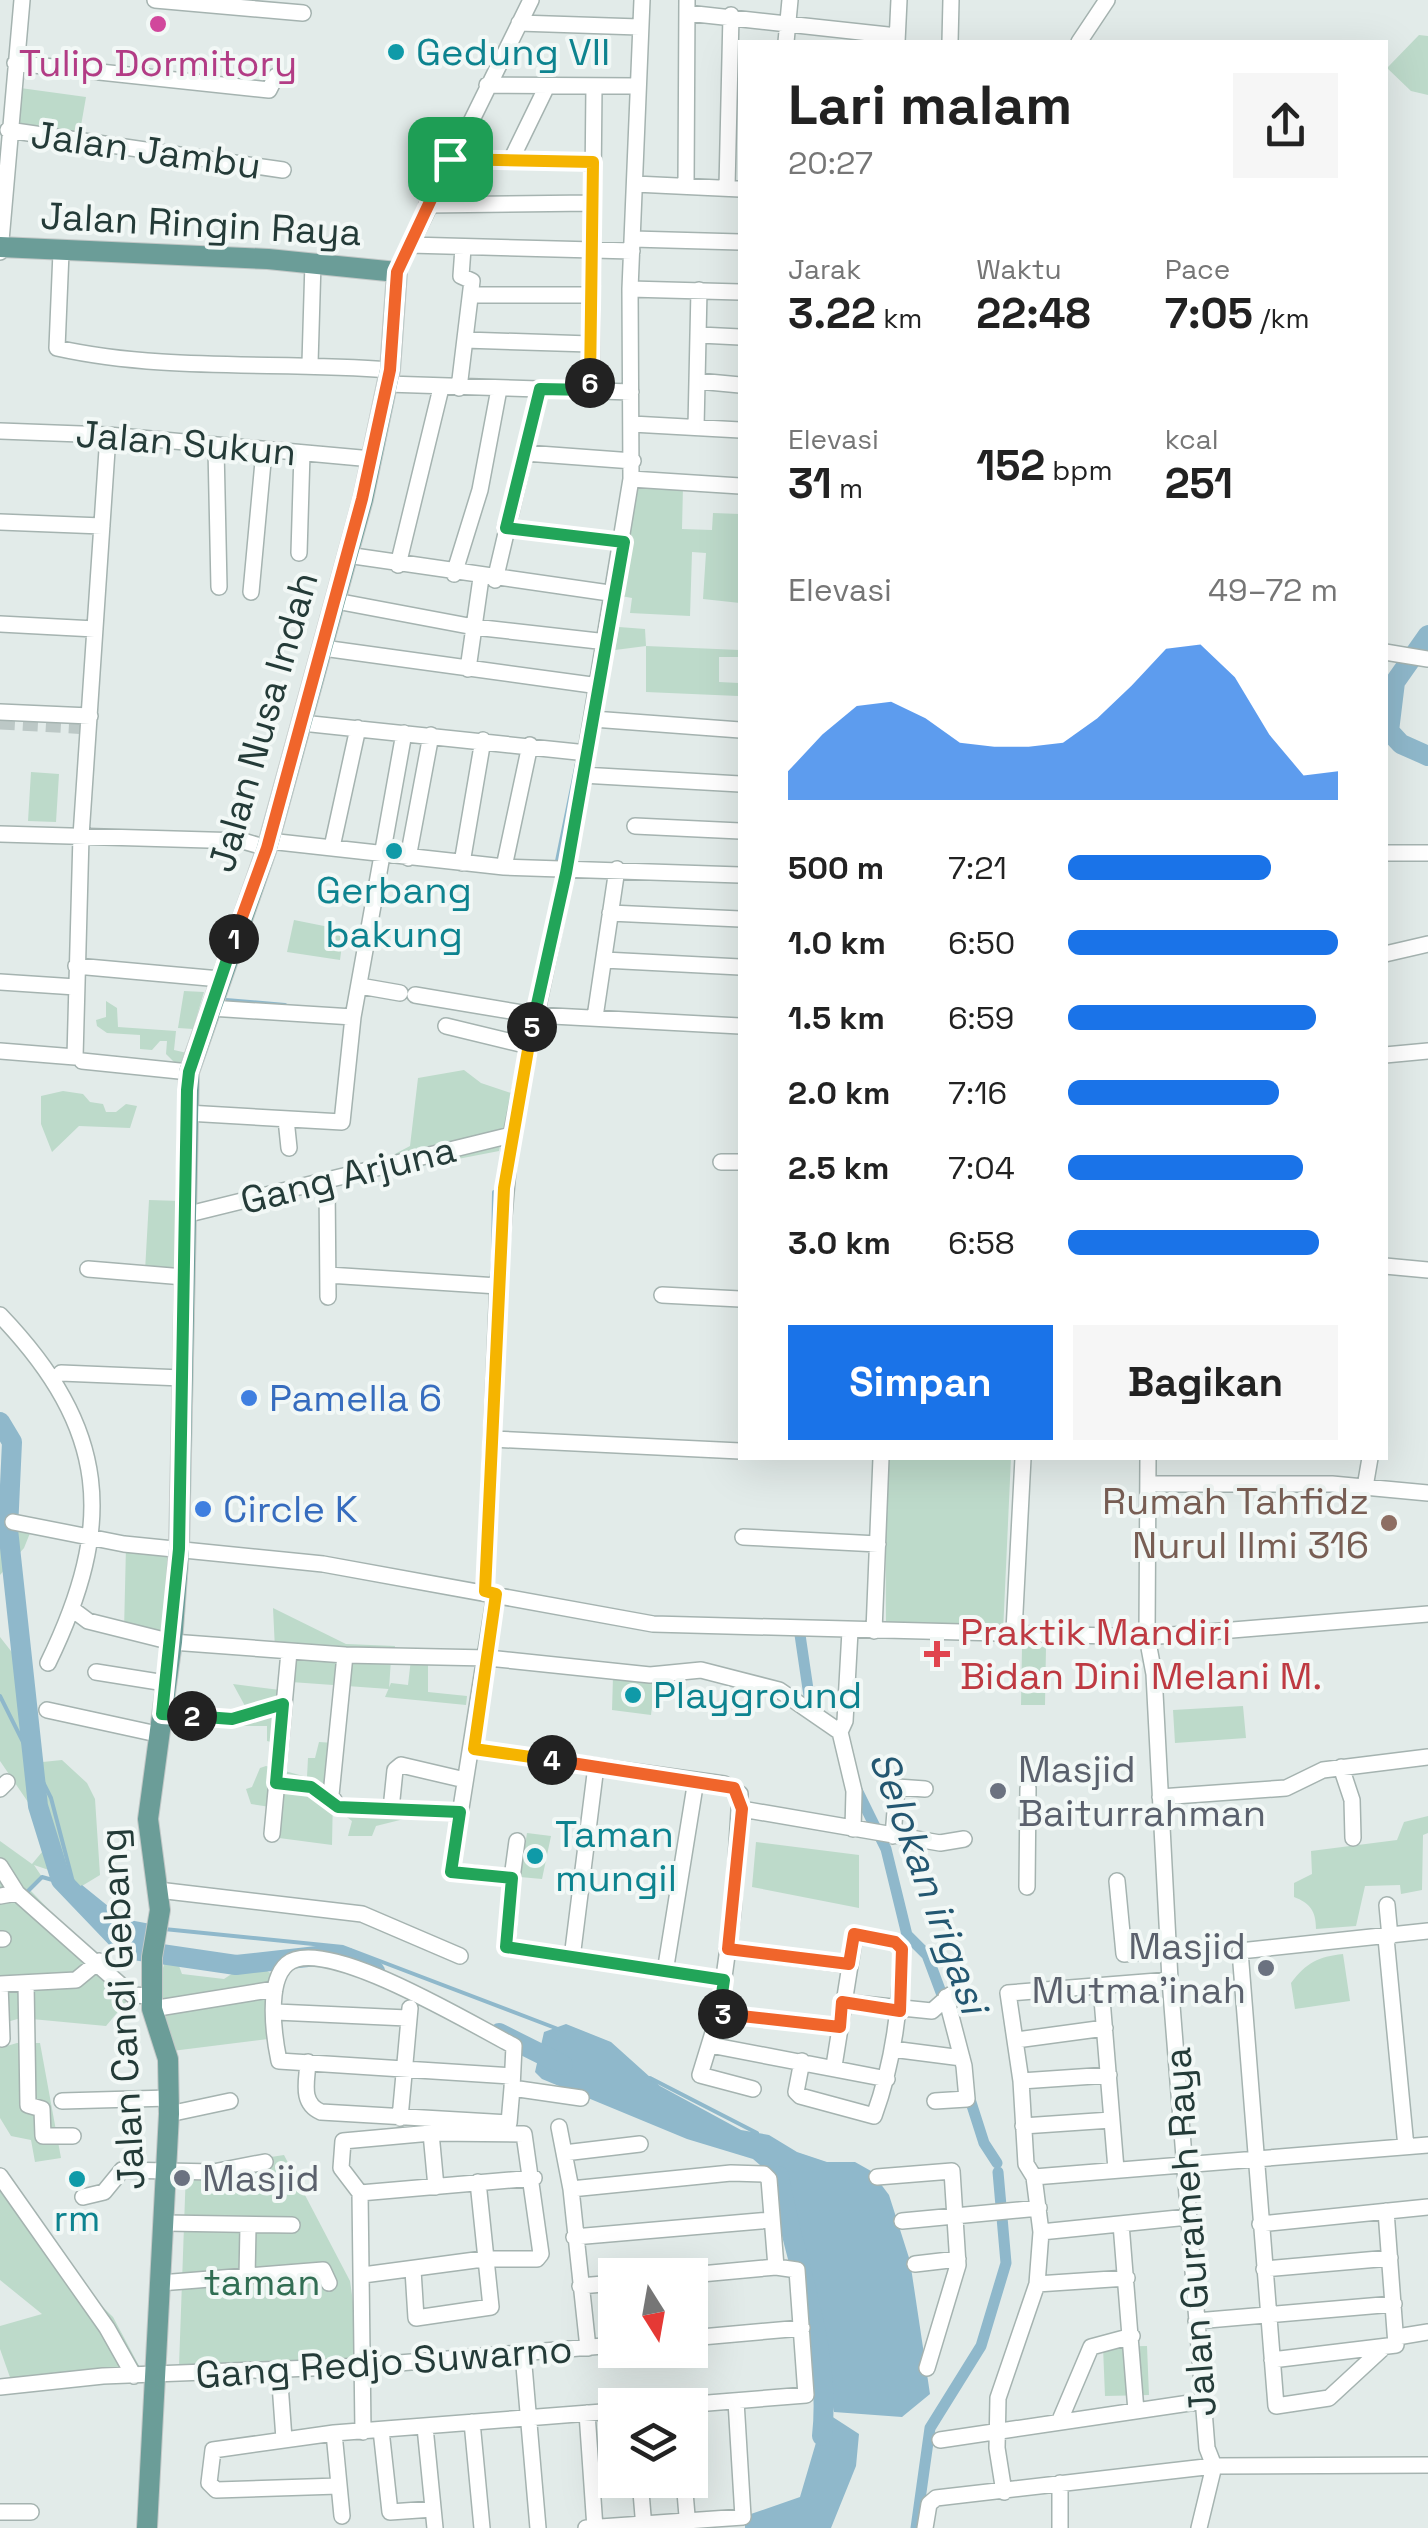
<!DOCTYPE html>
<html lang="id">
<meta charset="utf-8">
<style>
body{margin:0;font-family:"Space Grotesk",sans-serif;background:#f6f6f6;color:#222;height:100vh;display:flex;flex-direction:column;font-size:38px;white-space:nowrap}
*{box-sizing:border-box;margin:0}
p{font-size:32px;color:#767676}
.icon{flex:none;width:55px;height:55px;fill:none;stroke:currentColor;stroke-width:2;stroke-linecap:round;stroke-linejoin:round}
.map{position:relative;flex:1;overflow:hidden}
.sheet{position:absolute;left:738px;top:40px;width:650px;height:1420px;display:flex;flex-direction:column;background:#fff;border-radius:0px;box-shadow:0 10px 40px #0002}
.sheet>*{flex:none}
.needle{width:65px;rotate:169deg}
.controls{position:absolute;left:598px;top:2258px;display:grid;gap:20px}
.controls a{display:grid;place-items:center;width:110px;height:110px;border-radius:0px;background:#fff;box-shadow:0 10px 40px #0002;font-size:50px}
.pin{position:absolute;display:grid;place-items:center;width:85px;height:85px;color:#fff;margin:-42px;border-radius:20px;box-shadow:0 5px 15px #0006}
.km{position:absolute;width:50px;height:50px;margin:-25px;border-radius:50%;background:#222;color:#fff;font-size:28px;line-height:50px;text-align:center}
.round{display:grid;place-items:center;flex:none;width:105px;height:105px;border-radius:0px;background:#f6f6f6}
.headline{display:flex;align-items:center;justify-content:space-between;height:170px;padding:0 50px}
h1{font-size:55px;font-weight:700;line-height:75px}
.stats{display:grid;grid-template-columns:repeat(3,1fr);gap:15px;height:170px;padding:10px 50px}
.stats div{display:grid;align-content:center}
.stats b{font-size:42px;font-weight:700}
.stats small{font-size:28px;font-weight:400}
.stats p{font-size:28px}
.chart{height:280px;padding:20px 50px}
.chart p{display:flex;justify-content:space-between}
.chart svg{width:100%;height:180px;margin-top:10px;fill:#1a73e8;opacity:.7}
.button{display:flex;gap:20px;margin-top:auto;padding:20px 50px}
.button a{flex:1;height:115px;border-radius:0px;background:#1a73e8;color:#fff;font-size:40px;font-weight:700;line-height:115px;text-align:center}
.button a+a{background:#f6f6f6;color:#222}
ul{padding:0 50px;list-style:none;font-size:32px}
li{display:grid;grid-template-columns:160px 120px 1fr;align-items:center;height:75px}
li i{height:25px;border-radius:12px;background:#1a73e8}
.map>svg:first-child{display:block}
.green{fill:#bddaca}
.water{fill:#8fb8cb}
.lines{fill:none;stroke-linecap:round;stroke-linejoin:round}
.stream{stroke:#8fb8cb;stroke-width:4}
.canal{stroke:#8fb8cb;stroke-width:11}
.river{stroke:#8fb8cb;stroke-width:20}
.minor-tunnel{stroke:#bcc8c6;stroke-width:15;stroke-dasharray:15 8;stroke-linecap:butt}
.minor-casing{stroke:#a5b3b0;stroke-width:18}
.major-casing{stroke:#c2c8c7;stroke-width:22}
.minor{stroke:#fff;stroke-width:15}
.major{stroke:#6b9d98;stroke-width:20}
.split-1-casing{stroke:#fff;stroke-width:20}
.split-2-casing{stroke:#fff;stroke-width:20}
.split-3-casing{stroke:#fff;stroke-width:20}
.split-4-casing{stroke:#fff;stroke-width:20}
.split-5-casing{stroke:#fff;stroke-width:20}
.split-6-casing{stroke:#fff;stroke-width:20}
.split-7-casing{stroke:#fff;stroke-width:20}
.split-1{stroke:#f0652b;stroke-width:12}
.split-2{stroke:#22a559;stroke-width:12}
.split-3{stroke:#22a559;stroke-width:12}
.split-4{stroke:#f0652b;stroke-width:12}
.split-5{stroke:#f5b400;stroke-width:12}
.split-6{stroke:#22a559;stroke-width:12}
.split-7{stroke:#f5b400;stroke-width:12}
.hotel-dot{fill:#d1479c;stroke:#f2f8f6;stroke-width:4}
.culture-dot{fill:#0f9aa8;stroke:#f2f8f6;stroke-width:4}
.shop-dot{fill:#3f7fe0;stroke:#f2f8f6;stroke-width:4}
.education-dot{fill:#8d6e63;stroke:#f2f8f6;stroke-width:4}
.health-dot{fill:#e0444e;stroke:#f2f8f6;stroke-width:4}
.worship-dot{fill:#6b7280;stroke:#f2f8f6;stroke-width:4}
.labels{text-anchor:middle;stroke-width:8;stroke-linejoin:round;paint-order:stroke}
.culture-label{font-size:38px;fill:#0d838f;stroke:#f2f8f6;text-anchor:start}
.hotel-label{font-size:38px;fill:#b23c85;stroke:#f2f8f6}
.street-label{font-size:38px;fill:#243b38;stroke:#f2f8f6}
.shop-label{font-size:38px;fill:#366cbe;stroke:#f2f8f6;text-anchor:start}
.education-label{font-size:38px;fill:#785e54;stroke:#f2f8f6;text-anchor:end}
.health-label{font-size:38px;fill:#be3a42;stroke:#f2f8f6;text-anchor:start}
.worship-label{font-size:38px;fill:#5b616d;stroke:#f2f8f6;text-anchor:start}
.park-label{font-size:38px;fill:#316e53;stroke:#f2f8f6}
.water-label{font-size:40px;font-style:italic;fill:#235771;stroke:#f2f8f6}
</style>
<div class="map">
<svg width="1428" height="2528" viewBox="0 0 1428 2528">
<rect width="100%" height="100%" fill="#e2ebe9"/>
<!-- green -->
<path class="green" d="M1419,35L1428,36V95L1411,91L1387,68Z
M13,87L86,97L79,137L6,124Z
M638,482L683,486L682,529L712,530L713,513L740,514V603L703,599L706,553L692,552L690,616L630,613L632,598L621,596Z
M619,627L645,629L646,646L740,650V657H719V682L739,683L738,696L646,692V646L615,650Z
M31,772L59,774L56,822L28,821Z
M294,920L344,930L340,960L287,952Z
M184,991L204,992L193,1029L178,1028Z
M106,1001L117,1008L118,1027L176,1031L174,1050L187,1053L183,1071L166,1054L167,1041H160L152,1050L140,1049V1035L107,1033L97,1026L96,1020L106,1017Z
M464,1070L481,1083L511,1093L499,1151L344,1181L410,1146L418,1078Z
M63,1091L83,1094L90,1102L103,1104L106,1112H116L126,1104L137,1106L130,1128L79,1126L52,1152L41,1124V1096Z
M149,1200L181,1201L179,1273L145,1271Z
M885,1458H1011L1003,1632L886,1624Z
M0,1507L30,1533L24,1548L0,1575Z
M126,1546L181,1551L169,1639L124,1631Z
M273,1608L346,1644L395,1646L394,1655L275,1649Z
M0,1637L29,1674L37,1711L28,1754L32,1794L43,1826L33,1763L62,1760L87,1783L95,1799L100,1875L72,1892L58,1873L34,1865L42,1877L29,1889L132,1995L106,2026L21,2018L0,2024V1841L32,1864L42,1852L30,1805L0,1761Z
M1022,1646L1046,1647L1045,1705H1021Z
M292,1653L391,1659L389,1689L291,1682Z
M411,1659L428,1663V1692L467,1696L466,1705L385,1697L391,1683L408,1685Z
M613,1677L655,1681L651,1715L612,1710Z
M233,1684L280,1690L275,1743L267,1741V1726H227L251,1717Z
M1243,1706L1246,1738L1175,1743L1173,1710Z
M319,1742L334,1743L332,1845L279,1838L270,1807L251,1804L246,1789L252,1787L260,1768L266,1766L307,1777L308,1758H315Z
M335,1808L403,1811L404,1819L376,1826L372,1836H348L352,1821Z
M1428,1816V1833L1423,1835L1422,1890L1401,1894L1400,1885L1365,1886L1356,1926L1316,1929C1316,1911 1310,1903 1294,1897V1883L1312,1874L1311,1851L1397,1840L1404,1822Z
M527,1833L551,1836L542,1879L520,1877Z
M756,1842L859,1855V1908L752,1887Z
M1343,1954L1350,2001L1295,2009L1291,1983C1307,1962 1318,1957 1343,1954Z
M165,1961L179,1966L182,1974L224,1979L236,1971L262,1968L282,1980L159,2006L157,1989Z
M273,1997L268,2039L172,2051L158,2010Z
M17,2043H40L61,2158L35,2162L31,2140L11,2136L0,2118V2048Z
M284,2155L350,2281L361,2358L179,2366L186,2170Z
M0,2174L80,2285L113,2317L145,2377L12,2383L0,2349V2326L42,2314L0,2280Z
M1147,2346L1149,2395L1105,2396L1103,2347Z"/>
<!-- water -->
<path class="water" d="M82,1885L124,1919L156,1925L151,1947H129L72,1892Z
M566,2024L611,2042L660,2086L741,2130L769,2135L797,2152L827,2162H855L871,2171L889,2195L910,2261L930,2394L902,2417L834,2412L804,2266L776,2179L753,2159L687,2139L542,2079L535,2072L544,2032Z
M825,2412L859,2434L856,2466L831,2528H745V2516L800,2497Z"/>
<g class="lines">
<!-- stream -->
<path class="stream" d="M556,866L577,763
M223,1005L226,1000L285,1005
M493,1259L494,1192
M0,1515L11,1517
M0,1696L51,1798L74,1886L80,1891
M24,1895L42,1877L74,1886
M164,1929L343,1947L558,2029
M650,2078L757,2133"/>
<!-- canal -->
<path class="canal" d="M799,1628L809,1696L820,1716
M856,1788L886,1849L907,1935L927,1955L945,2003
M968,2093L984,2143L997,2163
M916,2528L930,2428L981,2346L1006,2263L998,2172"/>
<!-- river -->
<path class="river" d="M1428,635L1395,682L1389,731L1401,744L1428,756
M0,1422L12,1442L8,1529L38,1806L61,1880L127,1949L236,1965L326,1955L348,1958L375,1971
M499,2033L563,2065
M779,2176C794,2263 832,2346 822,2436"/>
<!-- minor-tunnel -->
<path class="minor-tunnel" d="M0,722L90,727"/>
<!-- minor casing -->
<g class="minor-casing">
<path id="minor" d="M155,0L303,13
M687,13L897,36
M519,23L639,27
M786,42L790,0
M897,42L899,0
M950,42L951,0
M1079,42L1107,0
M15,63L269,90L276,76
M487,85L637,86
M8,130L283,170
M450,159L593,162
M511,160L547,86
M635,184L740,189
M686,186L687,0
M727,187L731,15
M427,205L591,203
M633,239L740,242
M410,245L632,251
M0,252L22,0
M61,252L57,348C165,372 279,361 390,370
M397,272L531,0
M630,289L740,292
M471,295H590
M700,335L740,337
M465,340L590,344
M310,363L313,262
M698,381L740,385
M387,384L631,392
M459,388L472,281L461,276L463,248
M591,390L594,86
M632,424L740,430
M696,427L699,290
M0,431L108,435L372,459
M216,448L219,587
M525,453L633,461
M631,479L740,486
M0,522L102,526
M505,528L624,542
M299,553L302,453
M347,555L616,594
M398,565L441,388
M454,574L480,490L499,389
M495,580L540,389
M251,592L264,451
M336,601L474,627L607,642
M0,624L95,629
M323,648L599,686
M1385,652L1428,659
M468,669L481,578
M0,712L90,716
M593,719L740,730
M302,723L587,753
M582,775L740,784
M635,826L740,831
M0,834L243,841L267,848
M269,841L504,867L740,875
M332,847L358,728
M1385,853H1428
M408,858L431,735
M462,863L483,740
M504,867L530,745
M610,913L740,919
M1385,954L1428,944
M604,960L740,967
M76,966L220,979
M0,982L76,987
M360,986L400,993
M415,995L534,1015L740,1026
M210,1008L353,1017
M595,1017L617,869
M446,1026L529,1046
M0,1051L75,1057L81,836L108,435
M1385,1055L1428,1051
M82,1061L189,1072
M187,1113L342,1122L353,1017L404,733
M286,1119L289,1148
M721,1162H740
M327,1182L328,1297
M185,1215L511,1135
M1385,1266L1428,1270
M88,1269L184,1277
M328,1275L498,1286
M662,1295L740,1299
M0,1315C109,1429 116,1523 48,1663
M61,1373L182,1378
M492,1439L740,1451
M1148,1458L1147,1637L1154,1674L1170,1980L1207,2448L1214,2466
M1148,1484H1332L1428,1493
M1365,1487L1370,1458
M13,1522L124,1544L323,1564L653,1624L1147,1637L1428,1614
M743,1537L878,1544
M485,1591L498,1284L511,1135L566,873L631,479L630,289L642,0
M495,1594L451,1871L512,1878L507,1947L724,1980
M72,1609L88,1621L172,1642L345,1655L488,1658L650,1675L701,1670L779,1690L840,1732L854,1791L853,1829
M874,1631L881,1458
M1014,1631L1023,1458
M96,1672L165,1683
M47,1710L157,1734
M162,1713L232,1719L283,1704
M840,1732L845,1721L850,1631
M473,1749L724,1784L740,1794L733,1912L719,2013L700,2075L753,2089
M1341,1767L1352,1800L1353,1838
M276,1783L311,1787L338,1807L460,1812
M0,1789L7,1782
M1160,1797L1286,1788L1323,1770L1428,1757
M338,1807L331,1795L345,1655
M391,1809L395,1770L401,1765L465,1780
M742,1809L940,1843L964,1839
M272,1834L289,1652
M893,1836L897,1787L925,1789
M0,1866L17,1893
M512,1878L517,1841
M1117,1881L1124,1954L1170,1949
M1027,1887L1028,1788
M158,1890L362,1914L460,1956
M0,1896L17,1893L132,1995L151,1996
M1387,1905L1390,1937
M1386,1938L1406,2147
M0,1939H3
M727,1949L849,1965
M572,1958L596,1766
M665,1972L696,1780
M26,1983L28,2105L42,2109L43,2136H73
M0,1984L76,1980L99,1961
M0,1984L2,2039
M1101,1987L1116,2169
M843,2002L932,2011L950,1995L965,1996
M152,2009L275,1989
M276,2012L407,2018
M719,2013L840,2027
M1016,2040L1105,2028
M710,2045L887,2079
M892,2049L962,2058
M802,2061L796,2092L800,2096L874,2116C894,2061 900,2007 902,1949L895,1942L855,1934L834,2066
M308,2062C307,2081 300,2103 321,2112L509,2123L512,2088L581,2098
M512,2076L279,2061C274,2037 266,1982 287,1964C323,1933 476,2027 514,2046L512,2088
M1021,2081L1109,2075
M62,2101L169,2098
M935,2101L967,2099L964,2066L946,1997
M169,2114L230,2101
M400,2118L410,2008
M1023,2126L1111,2120
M559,2127L571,2189L588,2348
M431,2133L436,2187
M564,2153L640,2144
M0,2176L107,2328L134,2376
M877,2177L952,2171L958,2265L927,2368
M1034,2177L1428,2145
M571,2189L731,2173L764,2174L769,2179L776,2267L797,2270L806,2395L683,2405
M360,2193L534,2178
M83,2197L104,2192L122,2170L213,2172L265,2162
M902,2221L1039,2208
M165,2223L292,2225
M1121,2224L1136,2411
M1260,2224L1428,2207
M1041,2232L1188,2217
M574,2237L771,2220
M915,2264L958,2259
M1264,2269L1390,2258
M413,2270L416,2318L491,2307L478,2182
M363,2275L483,2259H537L541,2254L524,2134L431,2133L343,2141L341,2168L360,2193L363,2432
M690,2275L776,2267
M247,2277L248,2227
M160,2283L323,2270L329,2283
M1037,2284L1127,2278
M580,2286L615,2283
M1196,2321L1394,2304
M1397,2337L1428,2332
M690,2338L802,2328
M1382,2349L1329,2398L1276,2406L1240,1951L1428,1931
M523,2354L538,2528
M1272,2360L1396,2345L1386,2211
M279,2370L284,2439
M0,2387L103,2376L363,2366L615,2345
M587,2413L595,2528
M1060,2420L1091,2347L1132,2336
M472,2422L482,2528
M425,2427L435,2528
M381,2430L390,2512L433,2509
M334,2433L342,2516
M940,2440L1203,2401
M640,2480L644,2528
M684,2480L688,2528
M1060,2483V2528
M338,2486L216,2490L209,2483L213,2450L334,2433L615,2411
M1004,2492L997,2448L998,2398L1037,2284L1041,2232L1034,2177L1026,2164L1021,2081L1008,1993L1170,1980
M0,2512H31
M586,2528L743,2517L736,2401
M925,2528L929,2504L936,2498L1214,2466L1428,2465
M1199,2528L1214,2466"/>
</g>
<!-- major casing -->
<g class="major-casing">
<path id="major" d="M0,247L268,259L397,272L390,370L363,499L267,848L189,1072L179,1549L172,1642L148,1819L160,1910L152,1957V2009L168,2059L169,2114L147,2528"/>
</g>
<!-- minor -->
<use href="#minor" class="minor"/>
<!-- major -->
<use href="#major" class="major"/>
</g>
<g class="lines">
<!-- split-1 casing -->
<g class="split-1-casing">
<path id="split-1" d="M234,939L267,848L362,499L390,370L397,272L450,159"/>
</g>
<!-- split-2 casing -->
<g class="split-2-casing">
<path id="split-2" d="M192,1716L162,1714L179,1549L187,1090L189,1072L234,939"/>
</g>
<!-- split-3 casing -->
<g class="split-3-casing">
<path id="split-3" d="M192,1716L232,1719L283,1704L276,1783L311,1787L338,1807L460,1812L451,1872L512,1878L506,1947L724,1980L719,2014H723"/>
</g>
<!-- split-4 casing -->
<g class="split-4-casing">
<path id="split-4" d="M552,1760L734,1788L742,1809L728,1949L849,1964L854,1934L895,1942L902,1949L900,2011L842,2002L840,2027L723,2014"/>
</g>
<!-- split-5 casing -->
<g class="split-5-casing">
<path id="split-5" d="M532,1027L504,1188L485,1591L496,1594L474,1749L552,1760"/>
</g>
<!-- split-6 casing -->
<g class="split-6-casing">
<path id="split-6" d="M532,1027L566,873L624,542L506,528L540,389L590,390V383"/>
</g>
<!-- split-7 casing -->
<g class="split-7-casing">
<path id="split-7" d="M450,159L593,162L590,383"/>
</g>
<!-- split-1 -->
<use href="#split-1" class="split-1"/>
<!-- split-2 -->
<use href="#split-2" class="split-2"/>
<!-- split-3 -->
<use href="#split-3" class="split-3"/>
<!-- split-4 -->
<use href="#split-4" class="split-4"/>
<!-- split-5 -->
<use href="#split-5" class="split-5"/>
<!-- split-6 -->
<use href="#split-6" class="split-6"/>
<!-- split-7 -->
<use href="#split-7" class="split-7"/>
</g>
<!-- markers -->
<circle class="hotel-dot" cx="158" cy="24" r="10"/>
<g class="culture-dot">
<circle cx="396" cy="52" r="10"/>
<circle cx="394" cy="851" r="10"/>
<circle cx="633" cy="1695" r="10"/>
<circle cx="535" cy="1856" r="10"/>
<circle cx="77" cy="2179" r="10"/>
</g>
<g class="shop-dot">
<circle cx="249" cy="1398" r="10"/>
<circle cx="203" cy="1509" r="10"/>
</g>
<circle class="education-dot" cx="1389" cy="1523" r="10"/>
<path class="health-dot" d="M932 1639h10v10h10v10h-10v10h-10v-10h-10v-10h10z"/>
<g class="worship-dot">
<circle cx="998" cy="1791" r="10"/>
<circle cx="1266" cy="1968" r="10"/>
<circle cx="182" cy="2178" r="10"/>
</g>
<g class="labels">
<!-- culture labels -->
<g class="culture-label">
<text x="416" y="65">Gedung VII</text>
<text x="394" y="903" text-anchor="middle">Gerbang<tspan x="394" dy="44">bakung</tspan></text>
<text x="653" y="1708">Playground</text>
<text x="555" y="1847">Taman<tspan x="555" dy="44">mungil</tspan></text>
<text x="77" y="2231" text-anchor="middle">rm</text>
</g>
<!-- hotel labels -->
<g class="hotel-label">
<text x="158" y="76">Tulip Dormitory</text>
</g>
<!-- street labels -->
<g class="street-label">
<text transform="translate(146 150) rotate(8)" y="13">Jalan Jambu</text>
<text transform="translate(201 224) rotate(3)" y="13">Jalan Ringin Raya</text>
<text transform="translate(186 443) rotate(5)" y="13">Jalan Sukun</text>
<text transform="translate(263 722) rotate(-74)" y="13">Jalan Nusa Indah</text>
<text transform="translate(348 1175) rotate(-14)" y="13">Gang Arjuna</text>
<text transform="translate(122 2009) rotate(-93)" y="13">Jalan Candi Gebang</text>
<text transform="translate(1190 2232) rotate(-94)" y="13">Jalan Gurameh Raya</text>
<text transform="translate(384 2362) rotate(-4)" y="13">Gang Redjo Suwarno</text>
</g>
<!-- shop labels -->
<g class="shop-label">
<text x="269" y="1411">Pamella 6</text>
<text x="223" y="1522">Circle K</text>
</g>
<!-- education labels -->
<g class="education-label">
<text x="1369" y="1514">Rumah Tahfidz<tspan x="1369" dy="44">Nurul Ilmi 316</tspan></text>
</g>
<!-- health labels -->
<g class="health-label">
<text x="960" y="1645">Praktik Mandiri<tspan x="960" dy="44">Bidan Dini Melani M.</tspan></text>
</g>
<!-- worship labels -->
<g class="worship-label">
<text x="1018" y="1782">Masjid<tspan x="1018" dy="44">Baiturrahman</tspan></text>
<text x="1246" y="1959" text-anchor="end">Masjid<tspan x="1246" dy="44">Mutma'inah</tspan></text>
<text x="202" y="2191">Masjid</text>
</g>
<!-- park labels -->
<g class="park-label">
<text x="262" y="2295">taman</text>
</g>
<!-- water labels -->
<g class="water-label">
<text transform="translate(929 1882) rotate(70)" y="14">Selokan irigasi</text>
</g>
</g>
</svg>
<div class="controls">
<a><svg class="needle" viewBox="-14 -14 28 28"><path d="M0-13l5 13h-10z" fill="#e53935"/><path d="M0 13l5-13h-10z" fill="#767676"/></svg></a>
<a><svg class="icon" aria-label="layers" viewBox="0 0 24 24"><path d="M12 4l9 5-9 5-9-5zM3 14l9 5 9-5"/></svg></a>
</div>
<div class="pin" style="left:450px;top:159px;background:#1e9e55"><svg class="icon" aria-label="arrive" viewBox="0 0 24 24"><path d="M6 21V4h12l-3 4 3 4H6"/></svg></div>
<b class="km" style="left:234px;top:939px">1</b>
<b class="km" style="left:192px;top:1716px">2</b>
<b class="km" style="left:723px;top:2014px">3</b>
<b class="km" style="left:552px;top:1760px">4</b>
<b class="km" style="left:532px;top:1027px">5</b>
<b class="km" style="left:590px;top:383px">6</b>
<section class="sheet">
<div class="headline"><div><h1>Lari malam</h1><p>20:27</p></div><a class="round"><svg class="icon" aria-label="share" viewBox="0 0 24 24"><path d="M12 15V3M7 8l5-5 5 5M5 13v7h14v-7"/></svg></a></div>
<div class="stats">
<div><p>Jarak</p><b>3.22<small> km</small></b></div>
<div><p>Waktu</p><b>22:48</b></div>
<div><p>Pace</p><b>7:05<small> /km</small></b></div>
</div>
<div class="stats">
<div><p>Elevasi</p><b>31<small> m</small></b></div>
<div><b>152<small> bpm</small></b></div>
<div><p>kcal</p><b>251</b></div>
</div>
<div class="chart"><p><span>Elevasi</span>49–72 m</p>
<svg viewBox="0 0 160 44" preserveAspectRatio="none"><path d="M0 44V37L10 28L20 21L30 20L40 24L50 30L60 31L70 31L80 30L90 24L100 16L110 7L120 6L130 14L140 28L150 38L160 37V44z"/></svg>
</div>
<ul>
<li><b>500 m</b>7:21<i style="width:75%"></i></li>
<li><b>1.0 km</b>6:50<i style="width:100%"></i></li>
<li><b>1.5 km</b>6:59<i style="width:92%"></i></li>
<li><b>2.0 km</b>7:16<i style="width:78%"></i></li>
<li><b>2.5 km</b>7:04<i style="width:87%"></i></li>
<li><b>3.0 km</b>6:58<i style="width:93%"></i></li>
</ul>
<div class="button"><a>Simpan</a><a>Bagikan</a></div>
</section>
</div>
